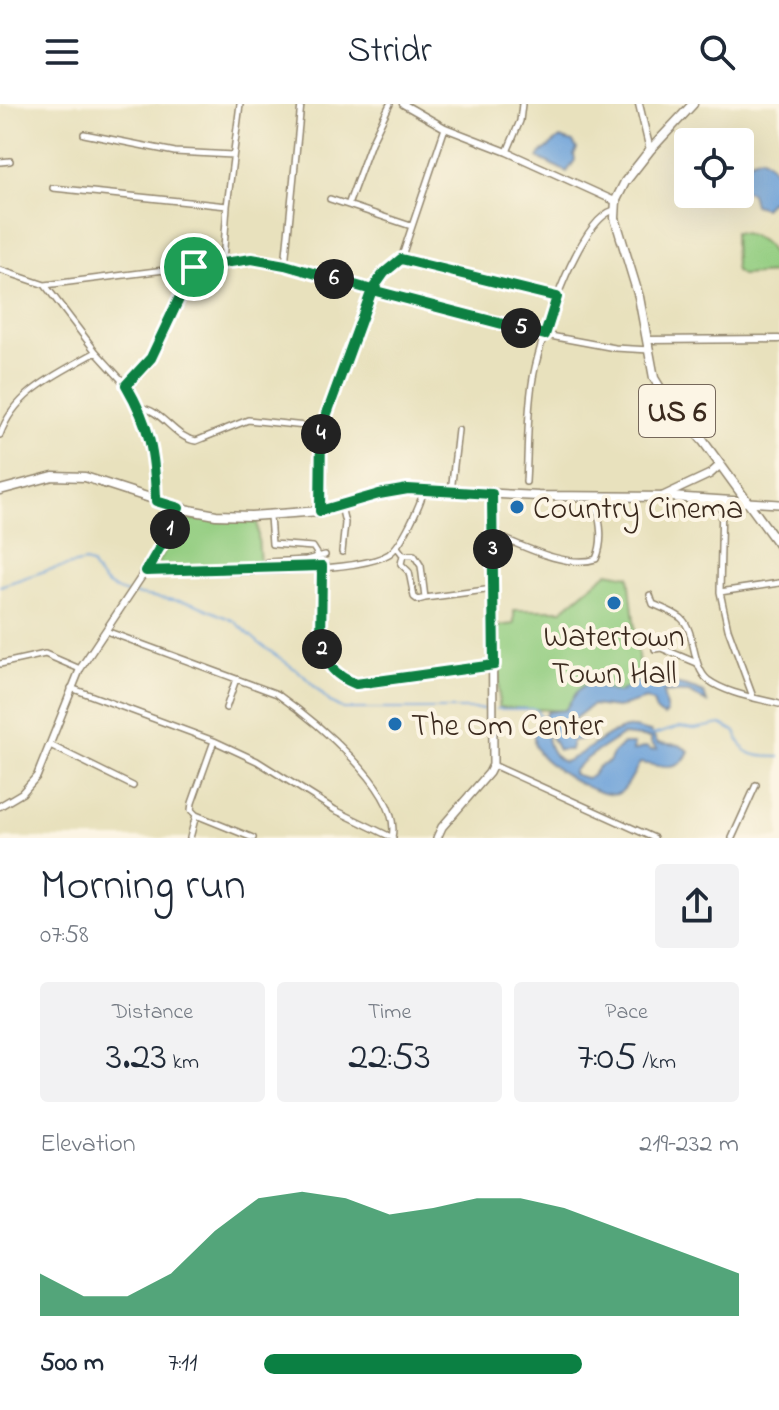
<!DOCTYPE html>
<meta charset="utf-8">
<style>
body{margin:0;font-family:"Indie Flower",sans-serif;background:#f2f2f3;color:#1f2937;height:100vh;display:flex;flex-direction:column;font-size:30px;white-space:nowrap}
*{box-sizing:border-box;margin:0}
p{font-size:26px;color:#747a83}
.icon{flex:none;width:44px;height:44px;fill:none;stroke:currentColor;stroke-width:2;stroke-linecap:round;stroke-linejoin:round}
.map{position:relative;height:734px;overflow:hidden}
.sheet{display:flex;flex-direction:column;background:#fff;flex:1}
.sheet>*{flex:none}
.fabs{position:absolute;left:674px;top:24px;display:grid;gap:16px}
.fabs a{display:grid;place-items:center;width:80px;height:80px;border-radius:8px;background:#fff;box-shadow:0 8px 32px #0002;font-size:40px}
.pin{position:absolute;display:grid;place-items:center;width:68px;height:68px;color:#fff;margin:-34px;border:4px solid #fff;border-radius:50%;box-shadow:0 2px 8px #0007}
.km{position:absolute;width:40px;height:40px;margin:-20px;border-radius:50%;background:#222;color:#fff;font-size:22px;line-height:40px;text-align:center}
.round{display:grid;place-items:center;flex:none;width:84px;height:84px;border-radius:8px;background:#f2f2f3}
.headline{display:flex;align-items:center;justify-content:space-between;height:136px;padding:0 40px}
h1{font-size:44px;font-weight:600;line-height:60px}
.figures{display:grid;grid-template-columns:repeat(3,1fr);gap:12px;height:136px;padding:8px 40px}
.figures div{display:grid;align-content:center;border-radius:8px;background:#f2f2f3;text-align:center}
.figures b{font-size:40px;font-weight:600}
.figures small{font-size:22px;font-weight:400}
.figures p{font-size:22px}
.chart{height:224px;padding:16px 40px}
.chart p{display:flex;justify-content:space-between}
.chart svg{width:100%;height:144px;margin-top:8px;fill:#0b8043;opacity:.7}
ul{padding:0 40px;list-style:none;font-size:26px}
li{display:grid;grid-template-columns:128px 96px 1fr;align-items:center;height:60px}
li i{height:20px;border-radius:10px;background:#0b8043}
header{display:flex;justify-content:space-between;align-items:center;height:104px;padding:0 40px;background:#fff;font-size:36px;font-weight:600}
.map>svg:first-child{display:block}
.green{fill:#94ce82;stroke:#687c50;stroke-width:2}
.water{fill:#6ca1d9;stroke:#54667c;stroke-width:2;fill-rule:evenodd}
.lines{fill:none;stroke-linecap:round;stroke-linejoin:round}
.stream{stroke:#6ca1d9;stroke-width:2}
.minor-casing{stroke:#92866e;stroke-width:8}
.tertiary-casing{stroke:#92866e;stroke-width:9}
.secondary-casing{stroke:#92866e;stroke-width:10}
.primary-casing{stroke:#92866e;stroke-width:11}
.minor{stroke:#fff;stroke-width:5}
.tertiary{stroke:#fff;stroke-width:6}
.secondary{stroke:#fff;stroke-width:7}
.primary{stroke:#fff;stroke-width:8}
.route-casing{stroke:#fff;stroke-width:16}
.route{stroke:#0b8043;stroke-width:10}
.poi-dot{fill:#1f6fb2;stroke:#fcf5e5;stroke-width:3}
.labels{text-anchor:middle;stroke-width:8;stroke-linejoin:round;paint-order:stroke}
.shield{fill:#fcf5e5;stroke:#75675a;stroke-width:2}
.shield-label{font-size:30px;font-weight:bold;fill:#3b2a1e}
.poi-label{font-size:32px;fill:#3b2a1e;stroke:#fcf5e5;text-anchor:start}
</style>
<header><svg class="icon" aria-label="menu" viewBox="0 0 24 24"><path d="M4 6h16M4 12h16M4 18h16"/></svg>Stridr<svg class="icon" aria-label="search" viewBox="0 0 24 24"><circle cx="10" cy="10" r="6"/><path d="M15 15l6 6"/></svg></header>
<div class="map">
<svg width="779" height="734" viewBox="0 0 779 734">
<rect width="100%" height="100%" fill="#fcf5e5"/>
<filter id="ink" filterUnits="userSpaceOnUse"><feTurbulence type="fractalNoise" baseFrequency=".0125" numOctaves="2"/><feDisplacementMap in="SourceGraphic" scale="16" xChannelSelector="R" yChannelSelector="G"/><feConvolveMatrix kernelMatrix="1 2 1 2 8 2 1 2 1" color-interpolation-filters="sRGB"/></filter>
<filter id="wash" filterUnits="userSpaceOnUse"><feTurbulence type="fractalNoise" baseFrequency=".006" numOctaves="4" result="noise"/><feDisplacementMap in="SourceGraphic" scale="32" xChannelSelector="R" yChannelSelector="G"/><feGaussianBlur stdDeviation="1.8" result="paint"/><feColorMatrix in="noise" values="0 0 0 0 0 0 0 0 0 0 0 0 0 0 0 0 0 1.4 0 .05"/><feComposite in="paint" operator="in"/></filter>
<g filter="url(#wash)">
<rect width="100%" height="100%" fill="#e8e1bd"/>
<!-- green -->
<path class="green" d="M734,128C760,130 775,142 777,169L741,171L735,166Z
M192,415L257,417L260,461L162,463L158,458L183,416Z
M608,468L629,472L642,587L606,594L568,607L499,603L498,522L514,520V506H562Z"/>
<!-- water -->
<path class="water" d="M560,34L573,38L577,45L574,50L575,56L567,68L538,54L541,49Z
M761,53C774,61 779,75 779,89L764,104L754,101L751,89L740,85V67L752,56Z
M636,578C660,578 682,579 704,589L707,598L689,589L663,588L667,609L664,612L656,607L653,598L646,595L617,604L592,601L574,615L573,622L588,634L572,637L570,646H558L547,625C546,638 551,653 564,658C583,652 604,629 626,624C634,622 643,627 651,628L658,639L679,641L689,647C678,673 658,660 640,659C634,667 627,687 617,690C599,695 543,661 536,644C533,639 534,630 534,625L538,624L547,608L565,606C587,572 582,579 618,589ZM622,631L651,634V639L657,645L651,646L646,643L633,647L634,640H623L613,650L609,658L598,663L592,672L586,674L573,670V667C589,650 604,644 622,631Z"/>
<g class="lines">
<!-- stream -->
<path class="stream" d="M0,482L48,466L85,458L91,460C100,476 108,484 127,489
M133,490L193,499L234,517L259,539L302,570L330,598L343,605H489
M496,605H535L544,616
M653,631L680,623L694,625L721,620L736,628C742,652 755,653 779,653"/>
</g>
</g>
<g filter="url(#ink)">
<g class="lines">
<!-- minor casing -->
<g class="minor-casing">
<path id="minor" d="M84,30L175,48L233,51
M507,48L520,17L522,0
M0,58L10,57
M53,84L227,102
M330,95L411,122
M348,101L371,39L390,0
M401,155L557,193
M401,155L445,24
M223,158L227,102L240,0
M285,161L301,0
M0,166L45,181L96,248L126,281L145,315L152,344L156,396
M45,181L252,155L285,161L545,231L615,244L650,246
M126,281L151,254L194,163
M140,304C162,305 173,333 196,337L248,316L315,323L321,326
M0,331C15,287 58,270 96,248
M526,378C528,346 527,312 532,280C537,243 577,117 614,106
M451,388L458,326
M722,397L720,488L728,525L753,593
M341,402L345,419L342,448
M320,407L321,326L332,293L372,186L384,169L401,155
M270,412L272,440L313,443L318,451
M493,430C521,441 566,465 596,455C605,435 599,414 595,393
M397,443L403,451H414L421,462L425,494L493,485
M403,451L401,460L409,468L414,493L418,496L425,494
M322,462L321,539L327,559L343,575L365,581L442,567L494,561
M267,465L268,458L306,456L325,451
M146,467C193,467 355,472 389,450C402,441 420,401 424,386
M720,488L779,479
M650,491L653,500C662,504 673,508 681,514C696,527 691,562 708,576C727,590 757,594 779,600
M106,527L277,590C311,614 403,687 392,733
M655,545L661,544L697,559
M0,560L45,550L80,565
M71,584L214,637L257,657L335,706L393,734
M226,604L236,575
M50,641L133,682
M493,661L654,734
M196,711L191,706L192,699L214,637
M196,711L253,734
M190,734L196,711
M732,734L756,681"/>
</g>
<!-- tertiary casing -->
<g class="tertiary-casing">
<path id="tertiary" d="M403,0L445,24L507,48L617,98
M639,0L650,46
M648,236L779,235
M0,702L22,689L37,672L80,565L156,451L179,404"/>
</g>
<!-- secondary casing -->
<g class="secondary-casing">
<path id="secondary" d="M661,393L710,370L720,361
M747,398L779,400
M437,734L442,723L489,669L493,661L492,390"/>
</g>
<!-- primary casing -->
<g class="primary-casing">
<path id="primary" d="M693,0L650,46L625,78L616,96L615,114L639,193L654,274L668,297L703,337L779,441
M0,386L53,372L85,373L184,405L216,411L251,412L320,407L379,391L408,385L538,392L671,393L747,398"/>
</g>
<!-- minor -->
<use href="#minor" class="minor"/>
<!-- tertiary -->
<use href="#tertiary" class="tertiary"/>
<!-- secondary -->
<use href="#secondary" class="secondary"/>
<!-- primary -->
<use href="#primary" class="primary"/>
</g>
</g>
<g class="lines" filter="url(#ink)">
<!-- route casing -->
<g class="route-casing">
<path id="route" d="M194,163L151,254L126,281C150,322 155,350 156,397L179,404L167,431L146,467L322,462L321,539C326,561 335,572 356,580L494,561L492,390L408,385L379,390L320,407L321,326L372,186L545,231L557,193L401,155L384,169L372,186L285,161L252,155L194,163"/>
</g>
<!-- route -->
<use href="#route" class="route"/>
</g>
<!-- markers -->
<g class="poi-dot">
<circle cx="517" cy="403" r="8"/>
<circle cx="614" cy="499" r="8"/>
<circle cx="395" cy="620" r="8"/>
</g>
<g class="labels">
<!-- shield labels -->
<rect class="shield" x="639" y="281" width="76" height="52" rx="6"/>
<g class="shield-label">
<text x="677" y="317">US 6</text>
</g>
<!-- poi labels -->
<g class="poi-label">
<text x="533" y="414">Country Cinema</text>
<text x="614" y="542" text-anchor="middle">Watertown<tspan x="614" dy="37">Town Hall</tspan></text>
<text x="411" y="631">The Om Center</text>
</g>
</g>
</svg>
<div class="fabs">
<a><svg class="icon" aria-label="locate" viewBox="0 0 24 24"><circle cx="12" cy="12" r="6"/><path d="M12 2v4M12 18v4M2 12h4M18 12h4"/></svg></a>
</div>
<div class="pin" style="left:194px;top:163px;background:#1e9e55"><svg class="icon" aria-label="arrive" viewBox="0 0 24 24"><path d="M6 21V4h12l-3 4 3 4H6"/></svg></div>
<b class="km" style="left:170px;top:425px">1</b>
<b class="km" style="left:322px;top:545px">2</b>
<b class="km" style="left:493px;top:445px">3</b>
<b class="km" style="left:321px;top:330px">4</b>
<b class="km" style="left:521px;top:224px">5</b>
<b class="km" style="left:334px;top:175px">6</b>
</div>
<section class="sheet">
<div class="headline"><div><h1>Morning run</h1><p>07:58</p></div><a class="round"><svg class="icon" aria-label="share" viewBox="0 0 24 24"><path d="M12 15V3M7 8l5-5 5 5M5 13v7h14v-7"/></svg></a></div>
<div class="figures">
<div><p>Distance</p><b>3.23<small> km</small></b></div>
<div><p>Time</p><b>22:53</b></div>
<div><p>Pace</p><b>7:05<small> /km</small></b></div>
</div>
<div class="chart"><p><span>Elevation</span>219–232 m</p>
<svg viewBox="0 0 160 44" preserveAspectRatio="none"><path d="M0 44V31L10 38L20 38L30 31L40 18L50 8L60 6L70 8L80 13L90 11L100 8L110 8L120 11L130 16L140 21L150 26L160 31V44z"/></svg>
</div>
<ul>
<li><b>500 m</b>7:11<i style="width:67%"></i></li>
</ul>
</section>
